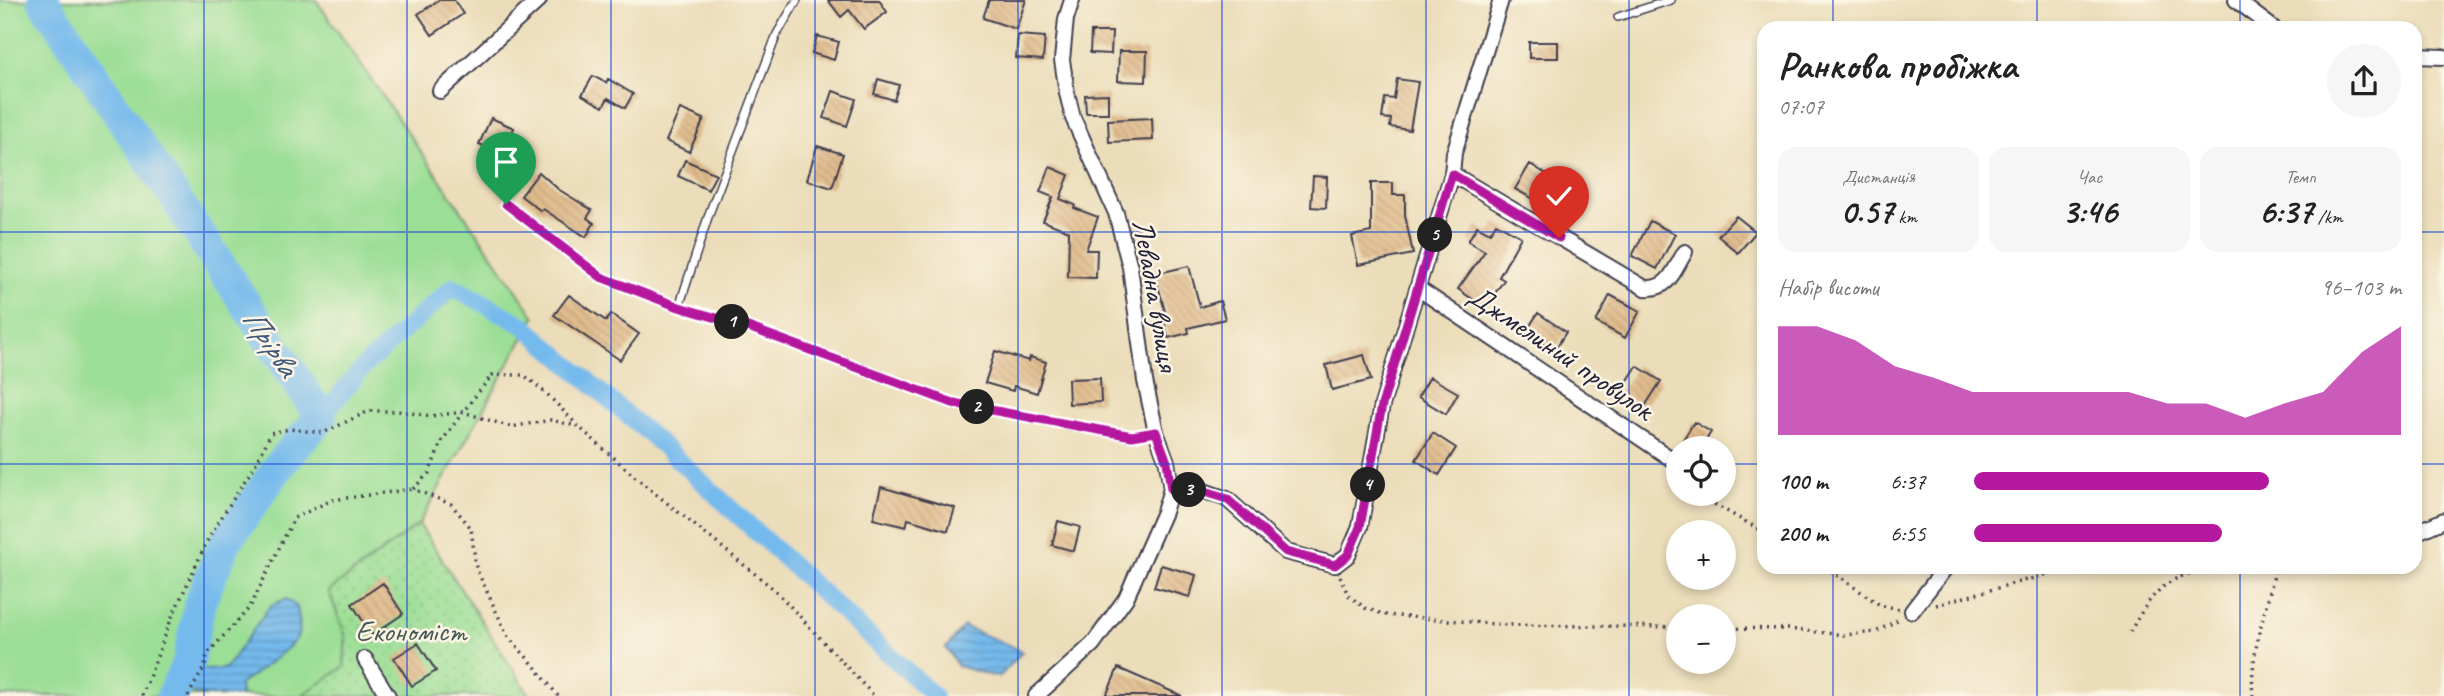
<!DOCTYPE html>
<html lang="uk">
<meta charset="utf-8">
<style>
body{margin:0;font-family:Caveat,sans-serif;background:#f6f6f6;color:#222;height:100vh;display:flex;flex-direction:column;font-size:26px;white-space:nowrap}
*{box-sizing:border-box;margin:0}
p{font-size:23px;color:#767676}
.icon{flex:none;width:38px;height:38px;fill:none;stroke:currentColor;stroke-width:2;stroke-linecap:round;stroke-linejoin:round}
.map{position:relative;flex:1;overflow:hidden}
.side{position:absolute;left:1757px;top:21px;width:665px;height:553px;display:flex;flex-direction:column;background:#fff;border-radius:21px;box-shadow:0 4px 10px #0003}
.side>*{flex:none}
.buttons{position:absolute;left:1666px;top:436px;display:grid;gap:14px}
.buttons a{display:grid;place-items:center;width:70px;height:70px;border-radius:50%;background:#fff;box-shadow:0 4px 10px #0003;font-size:35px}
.pin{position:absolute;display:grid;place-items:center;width:60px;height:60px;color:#fff;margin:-72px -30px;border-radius:50% 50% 50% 0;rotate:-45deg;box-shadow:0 0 7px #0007}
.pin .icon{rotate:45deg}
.km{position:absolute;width:35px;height:35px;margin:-18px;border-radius:50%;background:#222;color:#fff;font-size:19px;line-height:35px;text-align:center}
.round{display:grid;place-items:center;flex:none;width:74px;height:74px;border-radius:37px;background:#f6f6f6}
.headline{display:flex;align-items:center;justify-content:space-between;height:119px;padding:0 21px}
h1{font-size:38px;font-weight:700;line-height:52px}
.figures{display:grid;grid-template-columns:repeat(3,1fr);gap:10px;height:119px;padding:7px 21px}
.figures div{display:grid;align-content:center;border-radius:18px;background:#f6f6f6;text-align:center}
.figures b{font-size:35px;font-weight:700}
.figures small{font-size:19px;font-weight:400}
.figures p{font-size:19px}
.chart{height:196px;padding:14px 21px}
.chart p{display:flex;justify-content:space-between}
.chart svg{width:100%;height:126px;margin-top:7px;fill:#b5179e;opacity:.7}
ul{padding:0 21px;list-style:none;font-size:23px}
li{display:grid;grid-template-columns:112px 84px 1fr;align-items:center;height:52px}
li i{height:18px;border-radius:9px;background:#b5179e}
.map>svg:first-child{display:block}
.grass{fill:#9bde95;stroke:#5e8068;stroke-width:2}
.garden{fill:url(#garden-dots);stroke:#5e8068;stroke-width:2}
.water{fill:url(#water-rules);stroke:#4c6e94;stroke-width:2}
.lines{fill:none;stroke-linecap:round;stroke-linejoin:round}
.canal{stroke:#75baec;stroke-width:18}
.river{stroke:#75baec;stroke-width:32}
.building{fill:url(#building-back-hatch)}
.service-casing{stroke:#403e4e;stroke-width:10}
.minor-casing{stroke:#403e4e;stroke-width:18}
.path{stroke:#403e4e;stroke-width:3.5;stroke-dasharray:2 5;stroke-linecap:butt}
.service{stroke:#fff;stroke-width:7}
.minor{stroke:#fff;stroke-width:14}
.route-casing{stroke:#fff;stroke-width:14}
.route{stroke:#b5179e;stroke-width:9}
.grid{fill:none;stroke:#1d4ed8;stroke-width:2;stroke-opacity:0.55}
.labels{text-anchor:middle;stroke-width:5;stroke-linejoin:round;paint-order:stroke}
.street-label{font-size:30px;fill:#22223b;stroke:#fcf5e5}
.park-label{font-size:30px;fill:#465a56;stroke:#fcf5e5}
.water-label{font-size:32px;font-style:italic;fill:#3f5779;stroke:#fcf5e5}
</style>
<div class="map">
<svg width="2444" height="696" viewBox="0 0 2444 696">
<defs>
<pattern id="garden-dots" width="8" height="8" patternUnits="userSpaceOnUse" patternTransform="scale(1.75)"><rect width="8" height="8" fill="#9bde95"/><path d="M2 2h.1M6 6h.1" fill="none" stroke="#85be81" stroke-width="1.8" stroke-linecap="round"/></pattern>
<pattern id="water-rules" width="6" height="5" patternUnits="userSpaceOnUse" patternTransform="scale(1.75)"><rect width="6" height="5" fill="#75baec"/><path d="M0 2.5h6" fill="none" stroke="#6097c0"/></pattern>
<pattern id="building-back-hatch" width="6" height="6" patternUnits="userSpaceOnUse" patternTransform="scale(1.75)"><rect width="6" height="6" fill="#e1bc8d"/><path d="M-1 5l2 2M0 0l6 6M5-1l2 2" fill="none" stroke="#c1a17b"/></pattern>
</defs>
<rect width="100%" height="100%" fill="#fcf5e5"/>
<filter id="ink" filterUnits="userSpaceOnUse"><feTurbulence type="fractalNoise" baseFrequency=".0143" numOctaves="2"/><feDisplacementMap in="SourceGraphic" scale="14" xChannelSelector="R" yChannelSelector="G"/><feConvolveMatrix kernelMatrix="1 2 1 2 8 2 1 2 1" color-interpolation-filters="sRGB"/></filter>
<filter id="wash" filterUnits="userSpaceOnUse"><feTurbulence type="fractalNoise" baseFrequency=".00686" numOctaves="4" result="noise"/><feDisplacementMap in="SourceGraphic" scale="28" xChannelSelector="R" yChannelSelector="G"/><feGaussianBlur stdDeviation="1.57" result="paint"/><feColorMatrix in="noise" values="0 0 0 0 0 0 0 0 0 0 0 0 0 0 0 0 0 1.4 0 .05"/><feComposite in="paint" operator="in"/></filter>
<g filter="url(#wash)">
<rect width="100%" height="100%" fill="#ebddb9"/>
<!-- grass -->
<path class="grass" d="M0,0H316L535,317L419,524L329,591L346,637L344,667L301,696H0Z"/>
<!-- garden -->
<path class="garden" d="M419,524L530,696H301L344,667L346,637L329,591Z"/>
<!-- water -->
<path class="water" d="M286,599L297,607C298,615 302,626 298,635C294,647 252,676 239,685L241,696C222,696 191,696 177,687L189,660C199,673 211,670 226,668L270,606Z
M964,626C983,637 1004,640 1022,652L1000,676L989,675L958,666L946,648Z"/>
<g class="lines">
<!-- canal -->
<path class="canal" d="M321,417L366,364L453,287L523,325L663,446L934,696"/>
<!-- river -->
<path class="river" d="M43,0L321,417L284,459L225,543L200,602L189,660L172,696"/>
</g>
<g id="blocks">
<!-- building -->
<path class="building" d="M439,0H454L463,14L432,35L418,14Z
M828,0H879L887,12L864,29L849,10L841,17Z
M989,0H1026L1016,29L983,18Z
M1091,32H1112L1111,54L1090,53Z
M1018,35L1045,37L1043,60L1016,58Z
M817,36L839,42L834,60L812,53Z
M1529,42H1558V58H1529Z
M1119,51H1147L1146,82L1118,81Z
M593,76L606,83L608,79L633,94L625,108L608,98L603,107L582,95Z
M878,79L899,85L894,100L874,94Z
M1397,79L1418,82L1410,130L1390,127L1391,119L1382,118L1385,98L1394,99Z
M833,91L856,99L847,126L824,118Z
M1108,94V113H1086L1085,95Z
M680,109L704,119L689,152L666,141Z
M491,118L514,128L502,154L479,144Z
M1152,118L1153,140L1109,142L1108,120Z
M817,146L843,154L832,188L807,180Z
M685,160L716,174L708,190L678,176Z
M1530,164L1551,177L1537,201L1515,189Z
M1050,167L1069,175L1060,199L1075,205L1074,208L1098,217L1086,250H1097L1096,278L1068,277L1069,231L1043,221L1053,197L1040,192Z
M539,172L558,189L592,210L587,218L594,223L586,237L543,209L541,211L521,196Z
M1313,176L1327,177L1326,208L1311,207Z
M1371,183H1393V195H1405V215L1413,254L1358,265L1352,236L1371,232Z
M1736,216L1756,232L1738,253L1718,236Z
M1650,221L1675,234L1657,269L1632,256Z
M1496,223L1521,237L1499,277L1504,280L1485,308L1458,289L1485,251L1468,241L1477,226L1490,233Z
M1189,266L1200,307L1220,301L1225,319L1188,328L1189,333L1168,338L1164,320L1167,319L1155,274Z
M569,295L606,321L611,314L639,334L620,360L554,315Z
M1610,295L1640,311L1625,338L1596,322Z
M1538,313L1566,332L1554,351L1526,332Z
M995,351L1029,361L1030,357L1046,362L1037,393L1014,386L1013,391L985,383Z
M1364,355L1371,380L1332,390L1326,365Z
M1637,366L1661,381L1640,414L1616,399Z
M1430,377L1458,393L1446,414L1418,397Z
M1100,378L1101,402L1069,404L1068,379Z
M1694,422L1711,432L1701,448H1678Z
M1433,433L1456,448L1439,475L1416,460Z
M881,487L955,508L948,531L908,519L906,527L873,519Z
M1058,521L1080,527L1074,551L1052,545Z
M1161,565L1196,575L1190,597L1154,587Z
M383,583L403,614L372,635L352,604Z
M418,643L436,671L412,686L394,658Z
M1118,668L1182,696H1106Z"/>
</g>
</g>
<g filter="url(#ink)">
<use href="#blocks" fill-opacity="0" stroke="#403e4e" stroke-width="2"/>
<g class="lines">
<!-- service casing -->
<g class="service-casing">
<path id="service" d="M1618,17L1671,0
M506,203L601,277L679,307L709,214L777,34L797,0
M822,354L953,403L1132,437L1156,432"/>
</g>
<!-- minor casing -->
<g class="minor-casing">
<path id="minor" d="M2236,0L2273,28
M2415,56L2444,57
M440,91L539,0
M1452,174L1645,288C1669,290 1674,270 1685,252
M1419,289L1673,460
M1171,489L1201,490L1227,499L1286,552L1335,565L1348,555L1360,527L1382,405L1452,174L1454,153L1501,0
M2415,533L2444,520
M1912,611L1946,567
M365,659L388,696
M1036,696L1093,644L1126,598L1164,512L1171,489L1167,462L1156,432L1145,381L1130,267L1116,213L1073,118L1067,93L1062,60L1066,19L1072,0"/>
</g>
<!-- path -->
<path class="path" d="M691,311L748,327L813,351
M1696,494L1764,532
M1825,567L1880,605L1900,609
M2166,567L2195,570
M1340,576L1348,595L1365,608L1386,615L1507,625L1678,627
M1936,605L2066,569L2089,567
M1724,628L1788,629L1844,635L1876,632L1899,619
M2130,632C2154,589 2165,577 2215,567
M142,696L172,617L209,537L258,460L271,433L289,429L323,433L369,411H398L431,416L463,412L492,375H524L546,393L579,427L641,482L775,590L874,696
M188,696L205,666L207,654L250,607L294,518L332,500L413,489
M558,696L532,663L508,637L476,568L471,528L451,504L413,489L429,473L442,441L463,412L511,427L551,420L577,426
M2253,696C2249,656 2267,606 2276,567"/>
<!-- service -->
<use href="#service" class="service"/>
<!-- minor -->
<use href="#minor" class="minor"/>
</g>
</g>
<g class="lines" filter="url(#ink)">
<!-- route casing -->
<g class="route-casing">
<path id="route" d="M506,204L601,277L679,307L748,327L953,403L1132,436L1156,432L1167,462L1171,489L1201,491L1227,499L1286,552L1335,565L1348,555L1360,527L1382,405L1452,174L1559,238"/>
</g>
<!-- route -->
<use href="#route" class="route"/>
</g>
<!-- grid -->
<path class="grid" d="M204,0V696M407,0V696M611,0V696M815,0V696M1018,0V696M1222,0V696M1426,0V696M1629,0V696M1833,0V28M2037,0V28M2240,0V28M0,232H1764M2415,232H2444M0,464H1678M1724,464H1764M2415,464H2444M1833,567V696M2037,567V696M2240,567V696"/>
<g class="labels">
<!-- street labels -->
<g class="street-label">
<text transform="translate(1156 295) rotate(80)" y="10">Левадна вулиця</text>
<text transform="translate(1561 352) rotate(34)" y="10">Джмелиний провулок</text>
</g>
<!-- park labels -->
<g class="park-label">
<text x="411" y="641">Економіст</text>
</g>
<!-- water labels -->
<g class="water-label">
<text transform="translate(271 342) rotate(56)" y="11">Прірва</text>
</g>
</g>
</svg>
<div class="buttons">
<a><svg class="icon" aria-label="locate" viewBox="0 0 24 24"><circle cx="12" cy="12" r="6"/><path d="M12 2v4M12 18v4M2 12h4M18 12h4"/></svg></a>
<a>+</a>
<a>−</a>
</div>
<div class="pin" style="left:506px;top:204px;background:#1e9e55"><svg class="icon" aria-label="arrive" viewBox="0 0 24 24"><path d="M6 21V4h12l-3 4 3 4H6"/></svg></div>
<div class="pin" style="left:1559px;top:238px;background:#d93025"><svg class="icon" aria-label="check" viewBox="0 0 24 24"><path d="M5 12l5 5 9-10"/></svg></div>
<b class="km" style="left:732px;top:322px">1</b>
<b class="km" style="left:977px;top:407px">2</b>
<b class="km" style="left:1189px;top:490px">3</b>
<b class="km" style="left:1368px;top:485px">4</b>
<b class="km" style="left:1435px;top:235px">5</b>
<section class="side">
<div class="headline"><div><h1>Ранкова пробіжка</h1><p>07:07</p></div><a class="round"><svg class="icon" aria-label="share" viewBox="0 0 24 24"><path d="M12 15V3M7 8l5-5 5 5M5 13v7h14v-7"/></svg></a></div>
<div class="figures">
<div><p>Дистанція</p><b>0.57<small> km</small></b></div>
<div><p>Час</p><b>3:46</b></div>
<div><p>Темп</p><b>6:37<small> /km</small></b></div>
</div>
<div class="chart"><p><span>Набір висоти</span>96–103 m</p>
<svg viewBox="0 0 160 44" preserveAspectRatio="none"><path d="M0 44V6L10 6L20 11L30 20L40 24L50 29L60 29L70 29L80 29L90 29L100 33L110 33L120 38L130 33L140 29L150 15L160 6V44z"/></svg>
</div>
<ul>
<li><b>100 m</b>6:37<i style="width:69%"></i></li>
<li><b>200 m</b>6:55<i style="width:58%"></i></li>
</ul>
</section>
</div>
